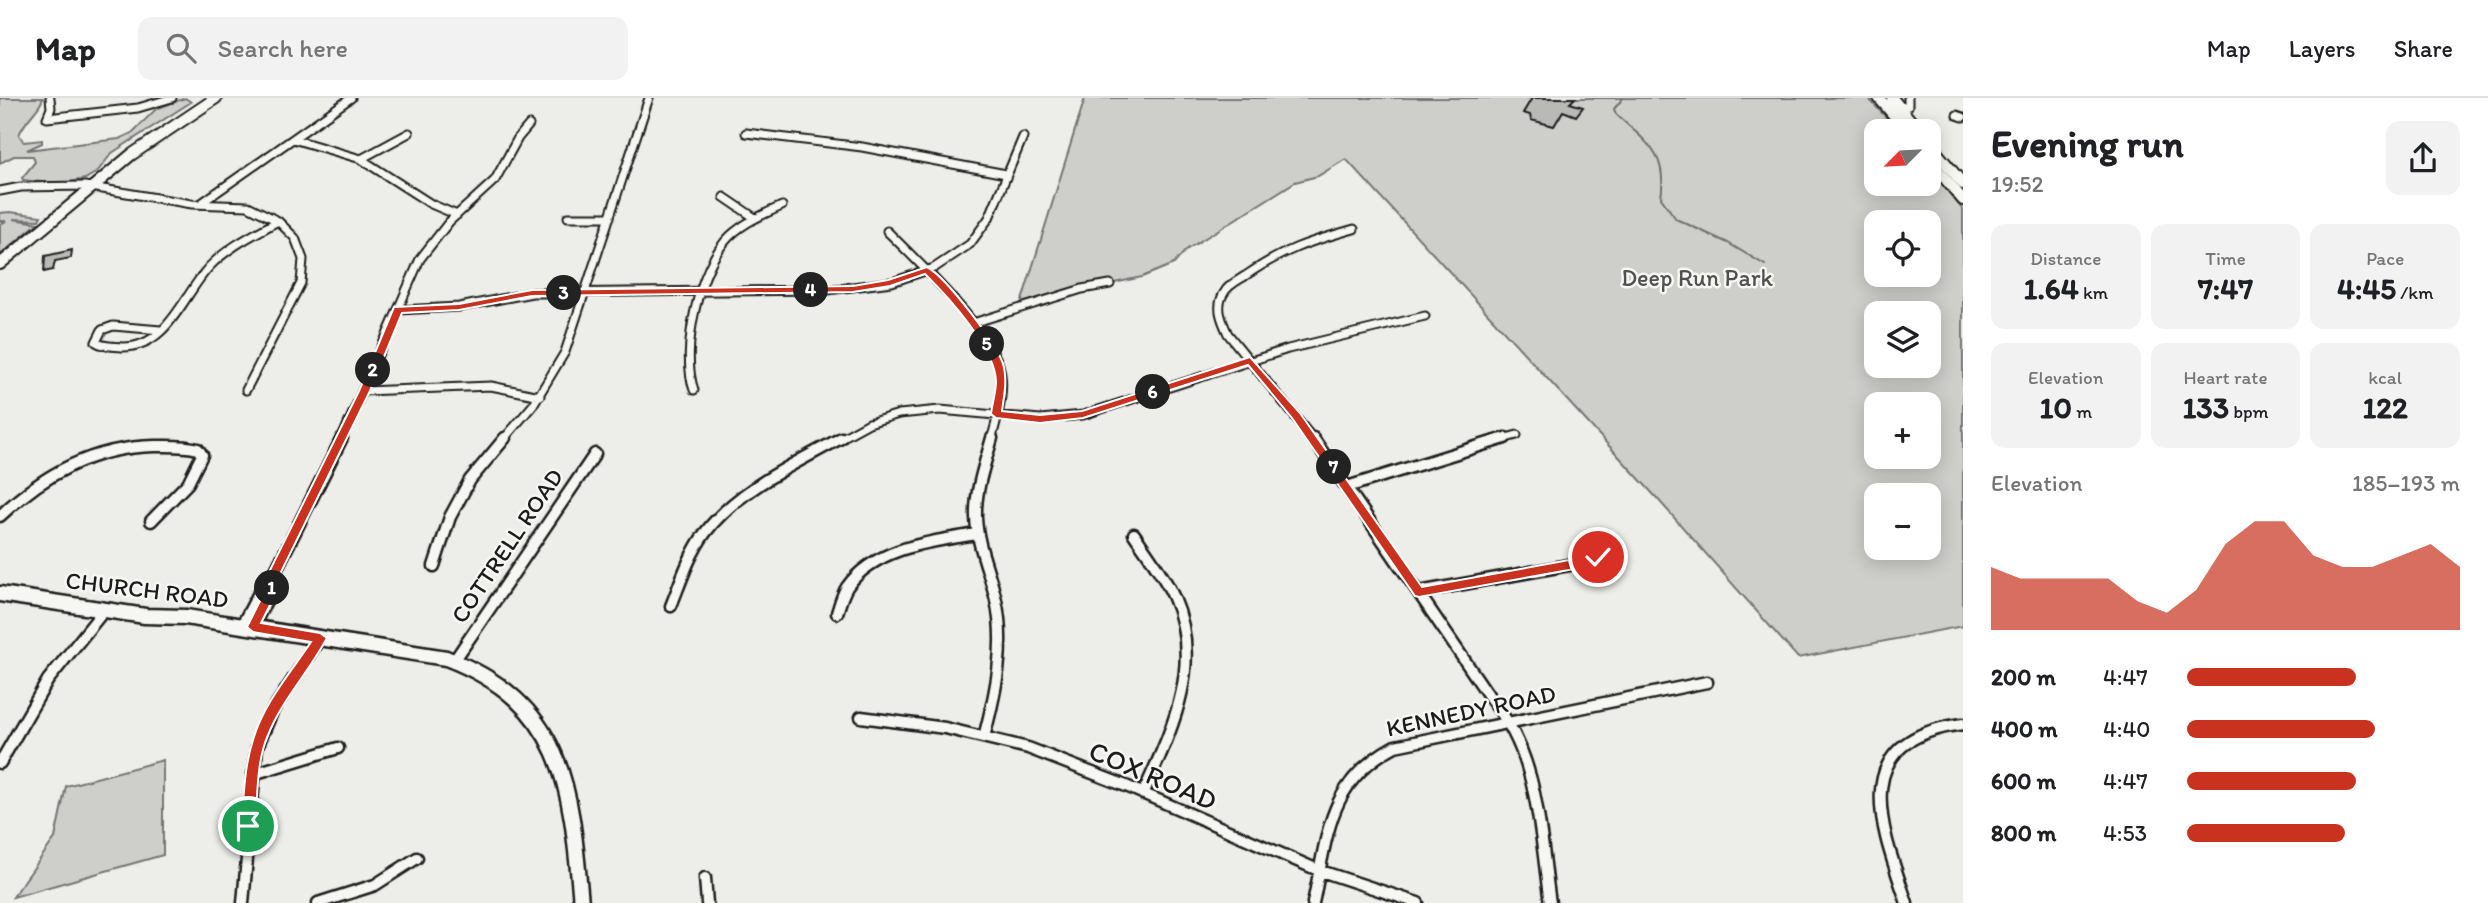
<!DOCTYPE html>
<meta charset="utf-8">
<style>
body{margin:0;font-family:Itim,sans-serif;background:#f2f2f2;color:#202124;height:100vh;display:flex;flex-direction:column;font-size:26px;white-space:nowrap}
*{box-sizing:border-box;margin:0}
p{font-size:23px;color:#757577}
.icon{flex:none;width:38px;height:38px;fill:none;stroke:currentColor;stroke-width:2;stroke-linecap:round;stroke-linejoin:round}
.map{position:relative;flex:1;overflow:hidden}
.sheet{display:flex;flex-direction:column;background:#fff;width:525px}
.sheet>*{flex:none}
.needle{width:46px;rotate:246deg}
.buttons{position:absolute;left:1864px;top:21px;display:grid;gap:14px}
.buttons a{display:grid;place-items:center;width:77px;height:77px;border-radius:14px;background:#fff;box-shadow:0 4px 18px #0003;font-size:35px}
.pin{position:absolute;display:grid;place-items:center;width:60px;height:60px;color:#fff;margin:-30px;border:4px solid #fff;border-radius:50%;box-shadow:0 2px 7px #0007}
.km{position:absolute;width:35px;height:35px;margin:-18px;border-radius:50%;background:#222;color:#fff;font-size:19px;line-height:35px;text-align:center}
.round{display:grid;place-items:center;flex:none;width:74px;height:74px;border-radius:14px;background:#f2f2f2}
.summary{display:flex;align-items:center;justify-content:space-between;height:119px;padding:0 28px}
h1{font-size:38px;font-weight:700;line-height:52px}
.figures{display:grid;grid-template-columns:repeat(3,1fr);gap:10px;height:119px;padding:7px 28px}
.figures div{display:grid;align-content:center;border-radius:14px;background:#f2f2f2;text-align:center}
.figures b{font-size:30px;font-weight:700}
.figures small{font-size:19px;font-weight:400}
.figures p{font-size:19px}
.chart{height:196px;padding:14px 28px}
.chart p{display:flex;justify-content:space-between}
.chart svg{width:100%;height:126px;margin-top:7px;fill:#c8321e;opacity:.7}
ul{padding:0 28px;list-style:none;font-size:23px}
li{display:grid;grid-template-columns:112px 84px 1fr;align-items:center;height:52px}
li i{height:18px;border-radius:9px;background:#c8321e}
header{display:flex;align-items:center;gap:42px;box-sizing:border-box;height:98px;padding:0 35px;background:#fff;border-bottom:2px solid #e0e0e0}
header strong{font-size:33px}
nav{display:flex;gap:38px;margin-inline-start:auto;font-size:24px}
.search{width:490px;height:63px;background:#f2f2f2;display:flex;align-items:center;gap:18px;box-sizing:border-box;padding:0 24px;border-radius:14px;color:#757577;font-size:26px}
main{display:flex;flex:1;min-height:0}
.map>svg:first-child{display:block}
.green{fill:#cececb;stroke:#757574;stroke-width:2;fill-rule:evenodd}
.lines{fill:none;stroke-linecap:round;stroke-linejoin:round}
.stream{stroke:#6f6f6d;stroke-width:2}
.building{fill:#b9b9b6;stroke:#1c1c1c;stroke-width:2}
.minor-far1-casing{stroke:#1c1c1c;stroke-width:11}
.minor-casing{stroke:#1c1c1c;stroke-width:15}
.secondary-far1-casing{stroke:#1c1c1c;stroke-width:14}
.secondary-casing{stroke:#1c1c1c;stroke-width:19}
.minor-far1{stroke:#f6f6f2;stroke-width:7}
.minor{stroke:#f6f6f2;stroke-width:10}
.secondary-far1{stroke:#f6f6f2;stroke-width:10}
.secondary{stroke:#f6f6f2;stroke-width:14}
.route{fill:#c8321e;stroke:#fff;stroke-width:2}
.labels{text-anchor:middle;stroke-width:5;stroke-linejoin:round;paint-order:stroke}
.park-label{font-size:24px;fill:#515151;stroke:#f6f6f2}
.street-label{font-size:24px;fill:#1c1c1c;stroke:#f6f6f2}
.near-street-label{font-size:28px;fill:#1c1c1c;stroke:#f6f6f2}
</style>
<header>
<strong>Map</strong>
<div class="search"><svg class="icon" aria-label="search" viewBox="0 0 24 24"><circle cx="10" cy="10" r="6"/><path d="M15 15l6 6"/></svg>Search here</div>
<nav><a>Map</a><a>Layers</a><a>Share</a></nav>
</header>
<main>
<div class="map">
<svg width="1963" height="805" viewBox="0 0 1963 805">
<rect width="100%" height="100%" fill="#edede9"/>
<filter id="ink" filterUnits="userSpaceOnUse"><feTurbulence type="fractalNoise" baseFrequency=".0143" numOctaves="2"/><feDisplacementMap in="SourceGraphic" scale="14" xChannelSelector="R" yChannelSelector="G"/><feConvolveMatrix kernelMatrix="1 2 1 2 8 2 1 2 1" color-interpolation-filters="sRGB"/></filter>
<g filter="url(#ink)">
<!-- green -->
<path class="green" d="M0,0H43C40,12 25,21 19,37L24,44L42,42V45L27,52L119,41L132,35L156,11L185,0L191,4L112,55L97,74L85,81L60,86L23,82L22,80L35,64L33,58H14L0,65Z
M1085,0H1868L1899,33H1876V86H1928L1929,70L1963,112V528L1798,560L1655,398L1346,61L1318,78L1295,84L1186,152L1174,166L1142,179L1049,199L1020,209ZM1876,124H1928V177H1876ZM1876,215H1928V268H1876ZM1876,306H1928V359H1876ZM1876,397H1928V450H1876Z
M10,114L41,118L39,122L13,121L38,125L0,157V126L6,123H0V115Z
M163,662V757L13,799L55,740L66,688Z"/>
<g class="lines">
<!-- stream -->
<path class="stream" d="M1623,0L1614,11L1616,16C1646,45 1668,54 1661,100L1676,121L1728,145L1765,167"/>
</g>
<!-- building -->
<path class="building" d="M1532,0H1575L1570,5L1583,9L1576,18L1563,13L1554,28L1531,22L1530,17L1523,15Z
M72,152L71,160L55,163L53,172L44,174L45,158Z"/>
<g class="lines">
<!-- minor-far1 casing -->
<g class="minor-far1-casing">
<path id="minor-far1" d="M50,0L51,10L47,20L138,10L172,0
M1899,9L1908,8V0
M1957,17L1963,19
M746,35L862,49L1006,76
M293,41L361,61L431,106L457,117
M361,61L409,35
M0,93L21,89L85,88L192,106L248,108L278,123L295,140L303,161L301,185L246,292
M724,99L755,120
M200,106L351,0
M568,119H610
M887,133C917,163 986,228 999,267C1006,291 998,319 991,342
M398,212L459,209L532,195L828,192L892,184L934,170L970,146L989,120L1023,39
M973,225L1082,191L1110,186
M161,232L113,228L102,232L96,244C103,249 113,248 122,249C168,250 183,197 209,169C228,149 253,137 276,124
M694,292C680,252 699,168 730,138C745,124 764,116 782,108
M364,293L491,288L540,298
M341,342L420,161L449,124L495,82L518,40L529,27
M503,342L533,307L565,254L649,0
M838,342L869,325L899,316L940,312L1040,321L1083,317L1288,251L1425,218
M1314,342L1228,236C1222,223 1215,209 1224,195C1228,187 1237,183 1245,178C1285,151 1308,144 1354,131
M1499,342L1517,337"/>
</g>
<!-- minor casing -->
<g class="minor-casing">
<path id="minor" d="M1313,340L1493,604C1539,658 1540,737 1550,805
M1347,389L1505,340
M0,418C44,376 93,349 155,348C169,348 184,347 198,351L202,357L188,385L151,423
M1134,436C1148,457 1164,477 1174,500C1204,568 1171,633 1143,696
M434,468L450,419L470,382L505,340
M1419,494L1580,465L1598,459L1610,448
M671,508C681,483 689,457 705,435C738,391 795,366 841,340
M837,515C840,506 842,497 847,489C875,449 933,443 977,436
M242,527L260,493L275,474L342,340
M253,529L272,491L275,475
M454,563L595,356
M861,619L945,630L1028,650L1126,688L1318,772L1418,805
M984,639C996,594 1006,548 996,502C990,474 977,448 976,419C975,392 985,366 992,340
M0,665L48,582L105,511
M253,676L338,650
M705,780L707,805
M243,805L257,649L273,612L320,540
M318,805L375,787L417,760
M1313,805C1328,737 1327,684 1395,648L1707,584
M1907,805C1880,727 1846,641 1963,626"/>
</g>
<!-- secondary-far1 casing -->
<g class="secondary-far1-casing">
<path id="secondary-far1" d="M1879,0L1907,33
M1892,0L1919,33
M1928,44L1963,86
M1928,60L1963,102
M0,166L131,57L216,0"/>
</g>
<!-- secondary casing -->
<g class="secondary-casing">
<path id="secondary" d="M0,496L145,518L186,519L446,560C566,606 571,691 581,805"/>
</g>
<!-- minor-far1 -->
<use href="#minor-far1" class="minor-far1"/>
<!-- minor -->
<use href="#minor" class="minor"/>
<!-- secondary-far1 -->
<use href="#secondary-far1" class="secondary-far1"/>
<!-- secondary -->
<use href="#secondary" class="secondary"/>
</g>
</g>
<!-- route -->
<path class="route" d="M927,169C946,179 999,248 1004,269C1007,285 1004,298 1002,313L1040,317L1082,313L1250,259L1300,315L1422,489L1580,460L1598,455L1604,459L1602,463L1580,470L1419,499L1415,498L1292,320L1248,267L1083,320L1040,325L996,320L991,316C992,306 996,294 996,284C996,251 948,199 925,176L890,188L853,194L532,198L459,212L402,215L370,293L281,474L278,491L261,525L320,535L327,540C309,574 282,602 268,637C256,665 258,698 255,728L253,733H243L241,728C244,699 244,669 253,642C263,606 291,574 311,544L253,534L247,529L266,491L269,474L359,293L394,209L459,206L532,192L853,188L888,182Z"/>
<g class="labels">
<!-- park labels -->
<g class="park-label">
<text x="1697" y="188">Deep Run Park</text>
</g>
<!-- street labels -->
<g class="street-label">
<text transform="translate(507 448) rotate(-56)" y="8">COTTRELL ROAD</text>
<text transform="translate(147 492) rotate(7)" y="8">CHURCH ROAD</text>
<text transform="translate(1471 613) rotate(-12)" y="8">KENNEDY ROAD</text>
</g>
<!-- near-street labels -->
<g class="near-street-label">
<text transform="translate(1153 677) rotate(23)" y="10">COX ROAD</text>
</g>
</g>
</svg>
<div class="buttons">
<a><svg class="needle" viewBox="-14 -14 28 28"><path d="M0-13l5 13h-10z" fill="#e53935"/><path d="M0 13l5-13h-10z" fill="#757577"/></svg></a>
<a><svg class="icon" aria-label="locate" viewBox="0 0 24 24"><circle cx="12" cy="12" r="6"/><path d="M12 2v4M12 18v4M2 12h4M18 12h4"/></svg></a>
<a><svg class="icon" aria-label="layers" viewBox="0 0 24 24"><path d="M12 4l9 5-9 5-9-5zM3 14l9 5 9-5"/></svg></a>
<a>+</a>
<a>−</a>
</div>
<div class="pin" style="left:248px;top:728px;background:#1e9e55"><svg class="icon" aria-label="arrive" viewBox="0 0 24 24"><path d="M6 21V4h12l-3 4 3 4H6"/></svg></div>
<div class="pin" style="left:1598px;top:459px;background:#d93025"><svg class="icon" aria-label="check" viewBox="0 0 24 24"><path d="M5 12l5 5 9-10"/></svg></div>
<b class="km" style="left:272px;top:490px">1</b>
<b class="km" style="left:373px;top:272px">2</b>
<b class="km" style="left:564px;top:195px">3</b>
<b class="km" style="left:811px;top:192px">4</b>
<b class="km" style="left:987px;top:246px">5</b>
<b class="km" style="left:1153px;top:294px">6</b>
<b class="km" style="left:1334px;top:369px">7</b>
</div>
<section class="sheet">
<div class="summary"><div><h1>Evening run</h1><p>19:52</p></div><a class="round"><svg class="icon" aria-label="share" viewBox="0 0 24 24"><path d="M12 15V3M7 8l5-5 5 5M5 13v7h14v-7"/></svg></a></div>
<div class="figures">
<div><p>Distance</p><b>1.64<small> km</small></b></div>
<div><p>Time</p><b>7:47</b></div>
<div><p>Pace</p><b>4:45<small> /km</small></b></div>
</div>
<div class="figures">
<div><p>Elevation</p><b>10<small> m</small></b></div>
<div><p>Heart rate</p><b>133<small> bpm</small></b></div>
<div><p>kcal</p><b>122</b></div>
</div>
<div class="chart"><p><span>Elevation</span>185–193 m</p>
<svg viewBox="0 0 160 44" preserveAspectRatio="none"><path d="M0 44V22L10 26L20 26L30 26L40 26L50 34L60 38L70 30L80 14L90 6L100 6L110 18L120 22L130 22L140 18L150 14L160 22V44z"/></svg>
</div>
<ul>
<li><b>200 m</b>4:47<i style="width:62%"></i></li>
<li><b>400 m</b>4:40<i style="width:69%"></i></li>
<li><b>600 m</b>4:47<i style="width:62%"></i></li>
<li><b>800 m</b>4:53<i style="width:58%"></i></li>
</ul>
</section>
</main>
